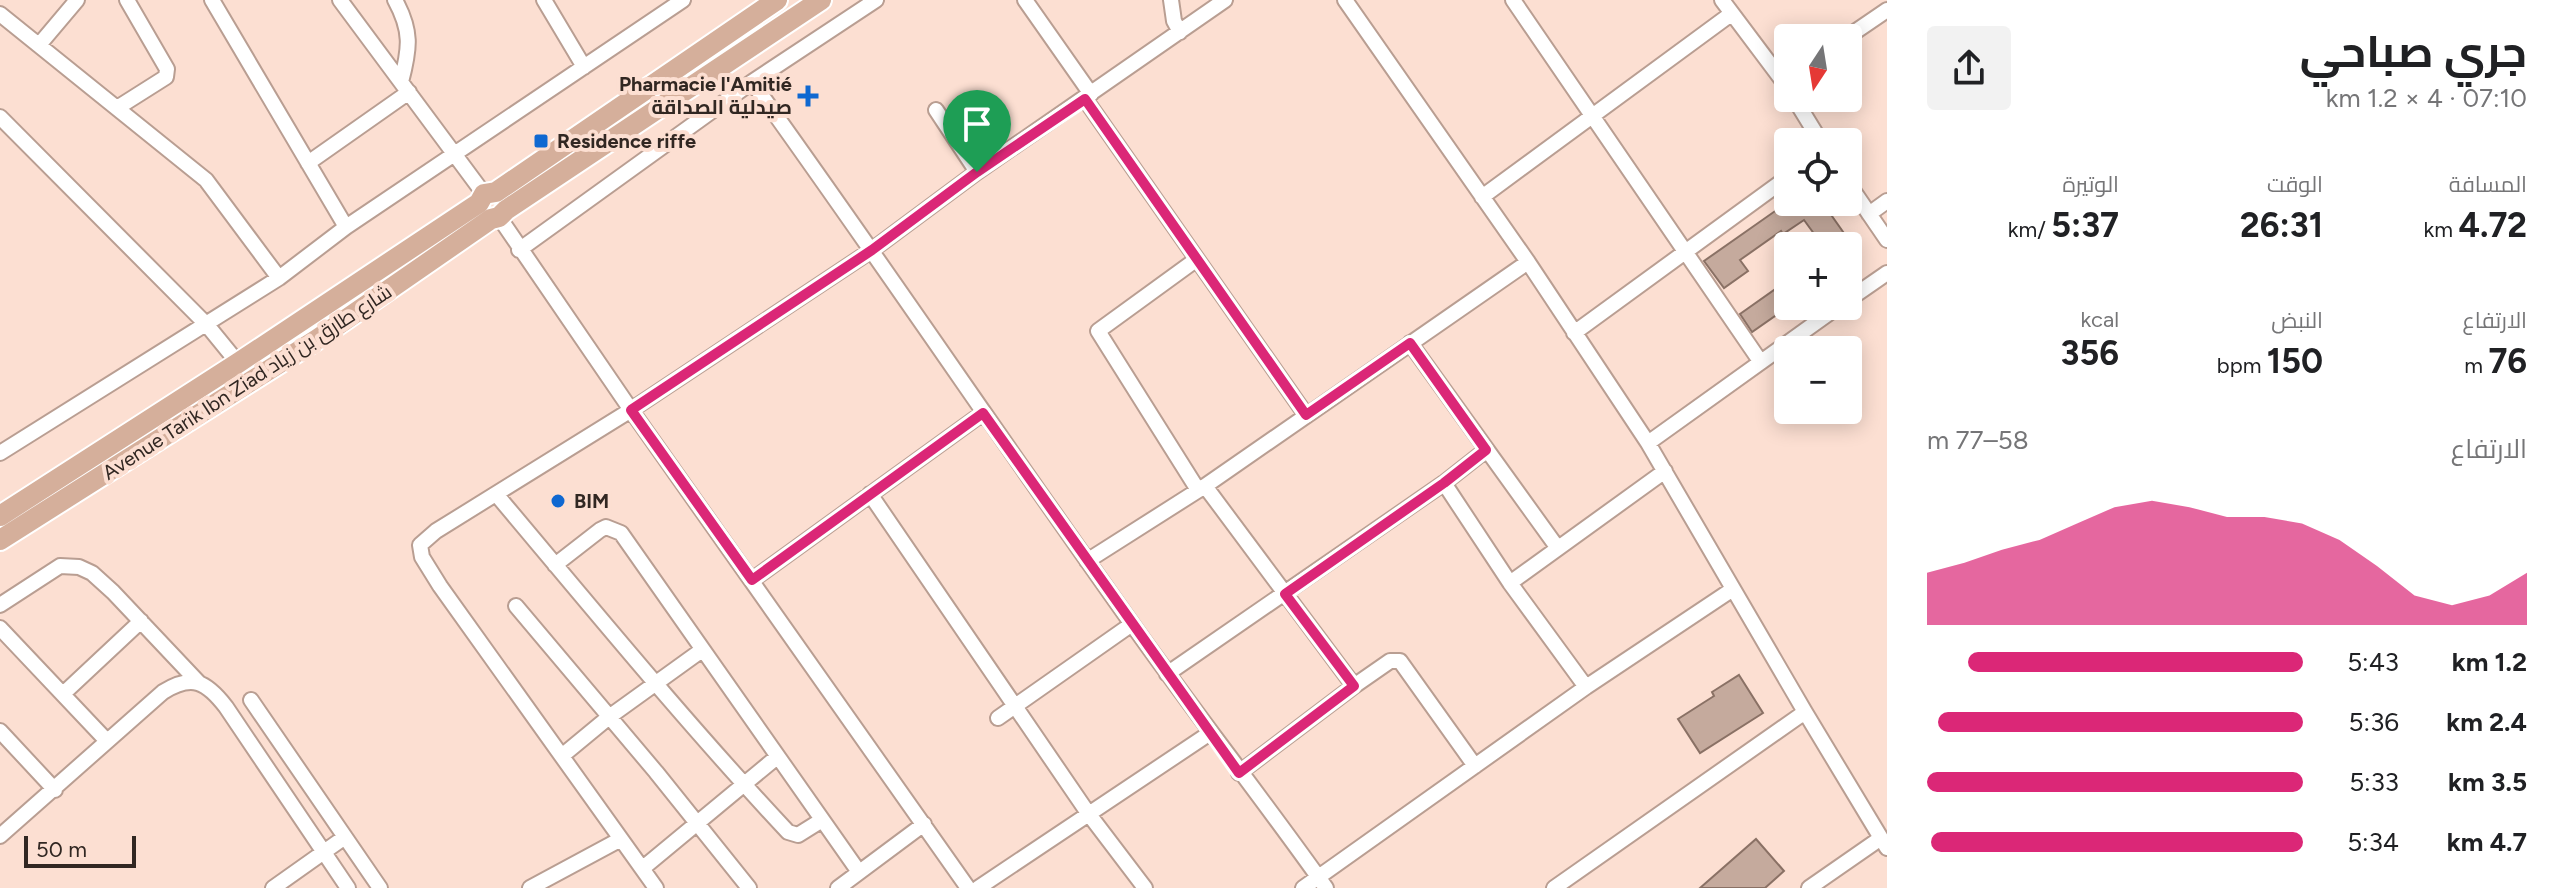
<!DOCTYPE html>
<html lang="ar">
<meta charset="utf-8">
<style>
body{margin:0;font-family:Figtree,Cairo,sans-serif;background:#f2f2f2;color:#202124;direction:rtl;height:100vh;display:flex;flex-direction:column;font-size:30px;white-space:nowrap}
*{box-sizing:border-box;margin:0}
p{font-size:26px;color:#757577}
.icon{flex:none;width:44px;height:44px;fill:none;stroke:currentColor;stroke-width:2;stroke-linecap:round;stroke-linejoin:round}
.map{position:relative;flex:1;overflow:hidden;direction:ltr}
.sheet{display:flex;flex-direction:column;background:#fff;width:680px}
.sheet>*{flex:none}
.needle{width:52px;rotate:192deg}
.controls{position:absolute;left:1774px;top:24px;display:grid;gap:16px}
.controls a{display:grid;place-items:center;width:88px;height:88px;border-radius:8px;background:#fff;box-shadow:0 4px 20px #0003;font-size:40px}
.scale{position:absolute;left:24px;bottom:20px;width:112px;box-sizing:border-box;padding-left:8px;border:4px solid #312722;border-top:0;font-size:22px;line-height:28px;white-space:nowrap;color:#312722;-webkit-text-stroke:6px #fcdfd2;paint-order:stroke}
.pin{position:absolute;display:grid;place-items:center;width:68px;height:68px;color:#fff;margin:-82px -34px;border-radius:50% 50% 50% 0;rotate:-45deg;box-shadow:0 0 8px #0007}
.pin .icon{rotate:45deg}
.round{display:grid;place-items:center;flex:none;width:84px;height:84px;border-radius:8px;background:#f2f2f2}
.summary{display:flex;align-items:center;justify-content:space-between;height:136px;padding:0 40px}
h1{font-size:44px;font-weight:700;line-height:60px}
.figures{display:grid;grid-template-columns:repeat(3,1fr);gap:12px;height:136px;padding:8px 40px}
.figures div{display:grid;align-content:center}
.figures b{font-size:34px;font-weight:700}
.figures small{font-size:22px;font-weight:400}
.figures p{font-size:22px}
.chart{height:224px;padding:16px 40px}
.chart p{display:flex;justify-content:space-between}
.chart svg{width:100%;height:144px;margin-top:8px;fill:#db2777;opacity:.7}
ul{padding:0 40px;list-style:none;font-size:26px}
li{display:grid;grid-template-columns:128px 96px 1fr;align-items:center;height:60px}
li i{height:20px;border-radius:10px;background:#db2777}
main{display:flex;flex:1;min-height:0}
.map>svg:first-child{display:block}
.building{fill:#c5aa9d;stroke:#8a7165;stroke-width:2}
.lines{fill:none;stroke-linecap:round;stroke-linejoin:round}
.street-casing{stroke:#b99e92;stroke-width:18}
.primary-casing{stroke:#fff;stroke-width:24}
.street{stroke:#fff;stroke-width:14}
.primary{stroke:#d5af9b;stroke-width:20}
.route-casing{stroke:#fff;stroke-width:16}
.route{stroke:#db2777;stroke-width:10}
.poi-dot{fill:#0f68d1;stroke:#fcdfd2;stroke-width:3}
.labels{text-anchor:middle;stroke-width:8;stroke-linejoin:round;paint-order:stroke}
.poi-label{font-size:20px;font-weight:bold;fill:#312722;stroke:#fcdfd2;text-anchor:start}
.street-label{font-size:20px;fill:#312722;stroke:#fcdfd2}
</style>
<main>
<section class="sheet">
<div class="summary"><div><h1>جري صباحي</h1><p>07:10 · 4 × 1.2 km</p></div><a class="round"><svg class="icon" aria-label="share" viewBox="0 0 24 24"><path d="M12 15V3M7 8l5-5 5 5M5 13v7h14v-7"/></svg></a></div>
<div class="figures">
<div><p>المسافة</p><b>4.72<small> km</small></b></div>
<div><p>الوقت</p><b>26:31</b></div>
<div><p>الوتيرة</p><b>5:37<small> /km</small></b></div>
</div>
<div class="figures">
<div><p>الارتفاع</p><b>76<small> m</small></b></div>
<div><p>النبض</p><b>150<small> bpm</small></b></div>
<div><p>kcal</p><b>356</b></div>
</div>
<div class="chart"><p><span>الارتفاع</span>58–77 m</p>
<svg viewBox="0 0 160 44" preserveAspectRatio="none"><path d="M0 44V28L10 25L20 21L30 18L40 13L50 8L60 6L70 8L80 11L90 11L100 13L110 18L120 26L130 35L140 38L150 35L160 28V44z"/></svg>
</div>
<ul>
<li><b>1.2 km</b>5:43<i style="width:89%"></i></li>
<li><b>2.4 km</b>5:36<i style="width:97%"></i></li>
<li><b>3.5 km</b>5:33<i style="width:100%"></i></li>
<li><b>4.7 km</b>5:34<i style="width:99%"></i></li>
</ul>
</section>
<div class="map">
<svg width="1887" height="888" viewBox="0 0 1887 888">
<rect width="100%" height="100%" fill="#fcdfd2"/>
<!-- building -->
<path class="building" d="M1788,202H1822L1853,246H1823L1804,220L1783,234L1781,231L1740,260L1748,271L1724,288L1704,261Z
M1788,280V307L1752,332L1740,314Z
M1739,675L1763,713L1700,753L1678,719L1714,696L1712,692Z
M1756,839L1784,871L1765,888H1700Z"/>
<g class="lines">
<!-- street casing -->
<g class="street-casing">
<path id="street" d="M212,0L346,227
M340,0L484,194
M395,0C412,31 410,48 401,82
M544,0L584,67
M1025,0L1091,94
M1171,0L1174,21L1180,32
M1345,0L1528,262L1648,443L1805,712L1887,848
M1513,0L1760,361
M1722,0L1788,88
M0,14L206,180L279,278
M1846,38L1887,10
M39,45L77,0
M752,82C881,261 1004,444 1132,624C1195,713 1263,799 1326,888
M1794,98L1821,142
M1085,99L1306,415
M117,108L166,77L167,69L127,0
M936,110L977,172
M0,117L207,325L238,363
M308,163L409,92
M1848,183L1887,240
M1482,197L1731,14
M1869,214L1887,201
M499,217L631,410L968,888
M519,250L752,82L876,0
M1197,259L1098,331L1198,490
M1848,300L1887,273
M1574,333L1788,177
M1410,343L1557,547
M1648,443L1839,306
M0,453L279,278L346,227L683,0
M1444,483L1510,583L1586,687
M1205,486L1354,686L1390,661H1400L1475,766
M496,494C592,608 686,723 788,832L798,835L822,820
M870,494L1088,813L1145,888
M1087,561L1205,486L1528,262
M555,565L600,530L606,527L621,533L859,872
M752,580L983,413
M1510,583L1665,471
M0,605L60,566L79,567L92,573L113,592L199,683
M516,606L656,772L749,888
M0,628L106,740
M1167,674L1444,483L1486,450
M63,694L141,621
M251,700L380,888
M998,718L1132,624
M0,731L55,790
M563,755L609,717L702,650
M1239,773L1354,686
M0,836L163,692C192,674 206,681 226,707L348,888
M621,839L440,586L422,557L420,545L436,531L631,410L872,250L977,172L1225,0
M643,868L777,757
M273,888L345,837
M530,888L621,839L656,888
M838,888L924,824
M978,888L1210,733
M1303,888L1586,687L1733,589
M1554,888L1805,712
M1809,888L1881,838"/>
</g>
<!-- primary casing -->
<g class="primary-casing">
<path id="primary" d="M0,516L238,363L479,203L484,194L496,192L777,0
M0,540L316,340L491,219L499,217L506,210L821,0"/>
</g>
<!-- street -->
<use href="#street" class="street"/>
<!-- primary -->
<use href="#primary" class="primary"/>
</g>
<g class="lines">
<!-- route casing -->
<g class="route-casing">
<path id="route" d="M1085,99L1306,415L1410,343L1486,450L1444,483L1285,594L1354,686L1239,773L983,413L752,580L631,410L872,250L977,172Z"/>
</g>
<!-- route -->
<use href="#route" class="route"/>
</g>
<!-- markers -->
<g class="poi-dot">
<path d="M804 84h8v8h8v8h-8v8h-8v-8h-8v-8h8z"/>
<rect x="533" y="133" width="16" height="16" rx="4"/>
<circle cx="558" cy="501" r="8"/>
</g>
<g class="labels">
<!-- poi labels -->
<g class="poi-label">
<text x="792" y="91" text-anchor="end">Pharmacie l'Amitié<tspan x="792" dy="23">صيدلية الصداقة</tspan></text>
<text x="557" y="148">Residence riffe</text>
<text x="574" y="508">BIM</text>
</g>
<!-- street labels -->
<g class="street-label">
<text transform="translate(247 382) rotate(-33)" y="7">Avenue Tarik Ibn Ziad شارع طارق بن زياد</text>
</g>
</g>
</svg>
<div class="controls">
<a><svg class="needle" viewBox="-14 -14 28 28"><path d="M0-13l5 13h-10z" fill="#e53935"/><path d="M0 13l5-13h-10z" fill="#757577"/></svg></a>
<a><svg class="icon" aria-label="locate" viewBox="0 0 24 24"><circle cx="12" cy="12" r="6"/><path d="M12 2v4M12 18v4M2 12h4M18 12h4"/></svg></a>
<a>+</a>
<a>−</a>
</div>
<div class="scale">50 m</div>
<div class="pin" style="left:977px;top:172px;background:#1e9e55"><svg class="icon" aria-label="arrive" viewBox="0 0 24 24"><path d="M6 21V4h12l-3 4 3 4H6"/></svg></div>
</div>
</main>
